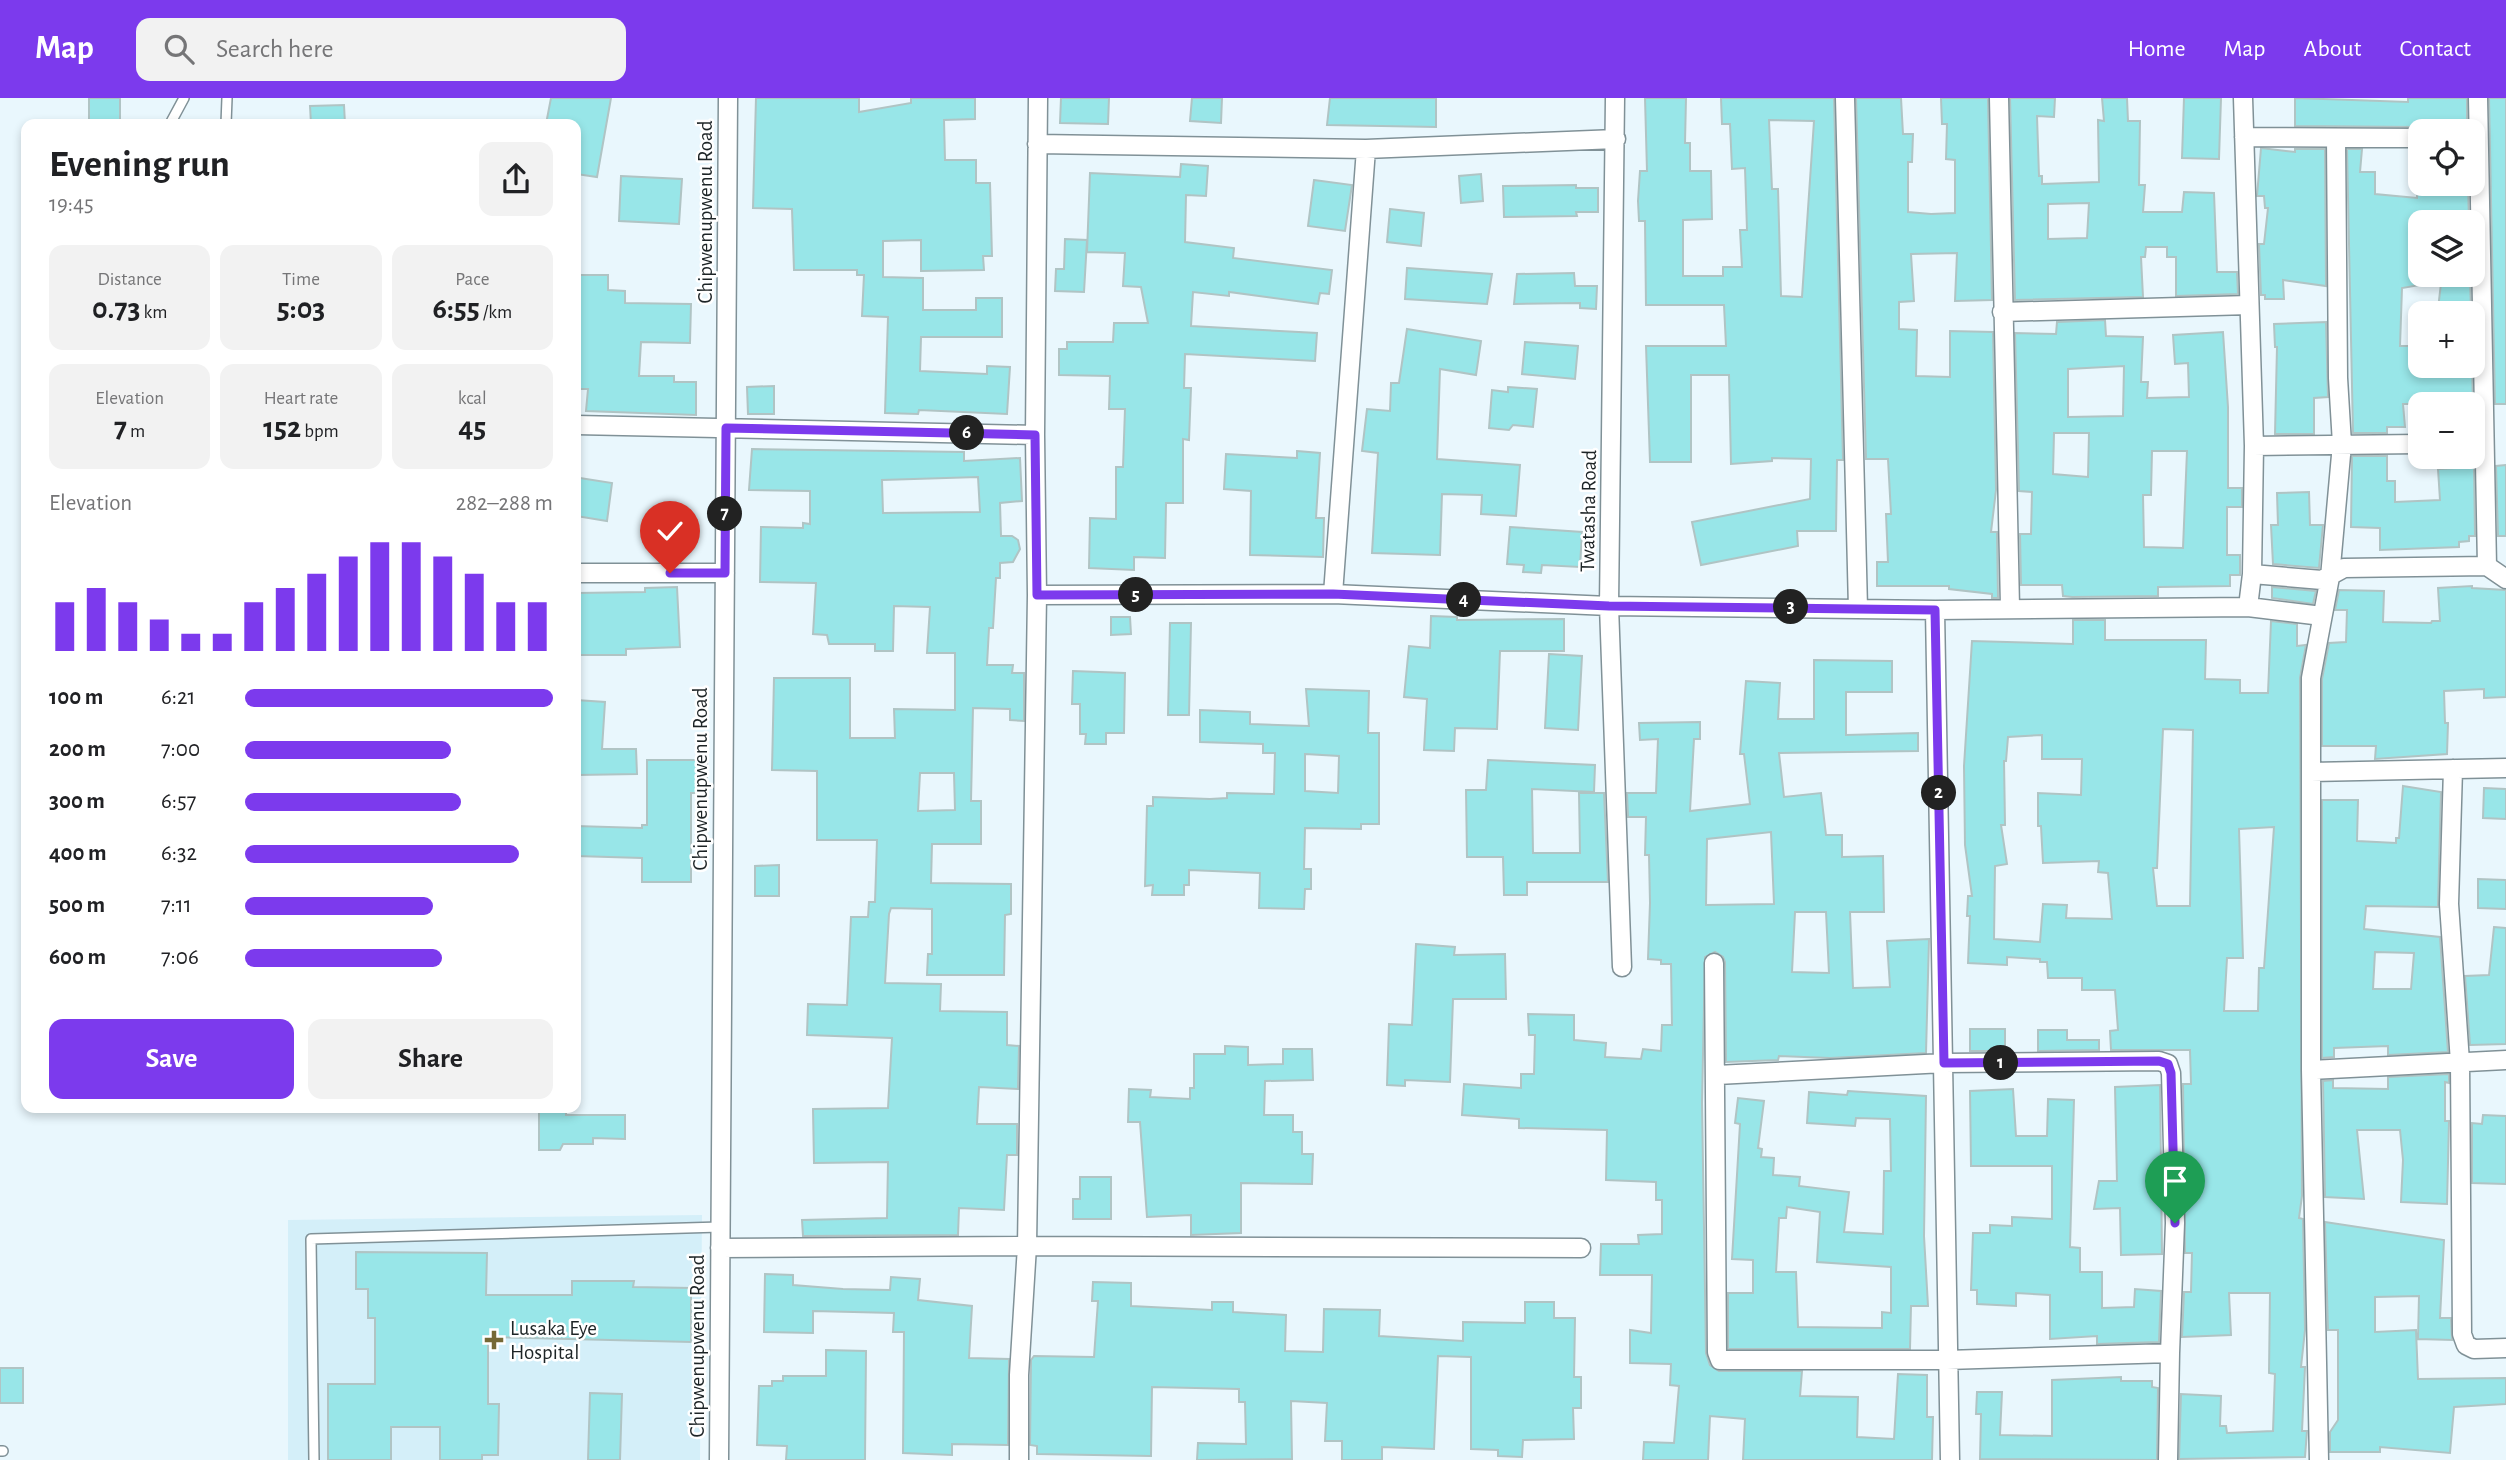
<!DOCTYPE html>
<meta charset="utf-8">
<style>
body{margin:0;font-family:"Alegreya Sans",sans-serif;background:#f2f2f2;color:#202124;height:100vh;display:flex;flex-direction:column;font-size:26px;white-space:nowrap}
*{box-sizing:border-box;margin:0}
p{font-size:23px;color:#757577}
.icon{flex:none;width:38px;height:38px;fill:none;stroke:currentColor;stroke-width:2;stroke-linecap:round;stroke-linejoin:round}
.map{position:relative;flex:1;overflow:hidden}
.drawer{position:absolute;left:21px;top:21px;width:560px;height:994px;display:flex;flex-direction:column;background:#fff;border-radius:14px;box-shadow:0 4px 10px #0003}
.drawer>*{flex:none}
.controls{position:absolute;left:2408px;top:21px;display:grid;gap:14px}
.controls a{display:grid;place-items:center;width:77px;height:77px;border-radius:14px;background:#fff;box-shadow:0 4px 10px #0003;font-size:35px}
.pin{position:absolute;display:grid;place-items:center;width:60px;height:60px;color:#fff;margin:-72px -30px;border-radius:50% 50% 50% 0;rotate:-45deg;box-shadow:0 0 7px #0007}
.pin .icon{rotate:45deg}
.km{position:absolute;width:35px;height:35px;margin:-18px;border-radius:50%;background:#222;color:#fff;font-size:19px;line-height:35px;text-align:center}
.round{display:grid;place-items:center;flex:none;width:74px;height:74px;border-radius:14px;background:#f2f2f2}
.headline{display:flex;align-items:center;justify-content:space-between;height:119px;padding:0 28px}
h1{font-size:38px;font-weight:700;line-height:52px}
.metrics{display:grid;grid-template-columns:repeat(3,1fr);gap:10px;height:119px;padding:7px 28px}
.metrics div{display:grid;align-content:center;border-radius:14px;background:#f2f2f2;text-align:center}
.metrics b{font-size:30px;font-weight:700}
.metrics small{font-size:19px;font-weight:400}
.metrics p{font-size:19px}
.chart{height:196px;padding:14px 28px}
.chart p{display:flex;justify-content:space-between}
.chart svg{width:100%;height:126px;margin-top:7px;stroke:#7c3aed;stroke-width:6}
.button{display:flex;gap:14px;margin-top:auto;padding:14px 28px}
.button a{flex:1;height:80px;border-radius:14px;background:#7c3aed;color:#fff;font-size:28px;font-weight:700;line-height:80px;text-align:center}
.button a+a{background:#f2f2f2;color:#202124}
ul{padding:0 28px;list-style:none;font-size:23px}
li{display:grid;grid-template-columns:112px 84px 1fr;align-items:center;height:52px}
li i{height:18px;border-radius:9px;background:#7c3aed}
header{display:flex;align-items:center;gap:42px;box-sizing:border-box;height:98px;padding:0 35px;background:#7c3aed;color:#fff}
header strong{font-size:33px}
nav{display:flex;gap:38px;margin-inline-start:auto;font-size:24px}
.search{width:490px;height:63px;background:#f2f2f2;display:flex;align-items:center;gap:18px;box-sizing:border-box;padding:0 24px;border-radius:14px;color:#757577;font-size:26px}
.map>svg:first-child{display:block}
.built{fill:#d4eff9}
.building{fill:#98e6e8;stroke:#b0c4c4;stroke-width:2;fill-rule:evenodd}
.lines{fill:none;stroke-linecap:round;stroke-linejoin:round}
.lane-casing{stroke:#809197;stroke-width:12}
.street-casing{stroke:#809197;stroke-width:21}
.lane{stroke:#fff;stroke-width:9}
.street{stroke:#fff;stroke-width:18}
.route-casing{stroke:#fff;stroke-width:14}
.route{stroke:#7c3aed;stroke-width:9}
.poi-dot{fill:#756835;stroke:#fff;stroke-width:2.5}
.labels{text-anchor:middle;stroke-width:5;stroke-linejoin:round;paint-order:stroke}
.street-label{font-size:21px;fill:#1d2426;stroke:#fff}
.poi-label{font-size:21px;fill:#1d2426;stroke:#fff;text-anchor:start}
</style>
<header>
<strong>Map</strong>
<div class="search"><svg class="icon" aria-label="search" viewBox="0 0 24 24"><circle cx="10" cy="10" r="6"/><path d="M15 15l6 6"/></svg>Search here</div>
<nav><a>Home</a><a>Map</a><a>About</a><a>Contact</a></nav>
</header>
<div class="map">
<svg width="2506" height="1362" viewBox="0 0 2506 1362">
<rect width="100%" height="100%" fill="#e9f7fd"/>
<!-- built -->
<path class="built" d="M702,1117L700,1362H288V1122Z"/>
<!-- building -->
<path class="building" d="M89,0H120V23H89Z
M551,0H611L597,79L576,76V26H546Z
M756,0H859V14L911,5V0H975V21L944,22L945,62H976V85H990L992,158H983L984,172L921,173V142L883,143V179L923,180V212H976V200H1002V239H921L920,273L987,276V268L1010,269L1007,316L919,312L918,316L885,315L888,219L862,218L864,177H857V172H794L792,111L753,110Z
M1061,0H1109L1108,26L1060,25Z
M1192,0H1222L1221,25L1190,23Z
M1330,0H1436V29L1327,27Z
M1645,0H1686L1685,45H1690V73H1711L1712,121L1683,122V178H1723V169H1742L1740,132H1747L1745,70L1732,71L1730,26H1722L1721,0H1834L1843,362H1837L1836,433H1797L1798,448L1701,467L1692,424L1810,401L1811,361L1772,360V363L1731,366L1729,277H1691V364H1650L1646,248H1726L1724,207H1646L1645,123H1639L1638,103L1640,73H1647ZM1769,22L1814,23L1802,199L1781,198L1778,91H1772Z
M1856,0H1901L1903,36H1913L1912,64H1908V114L1931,116L1955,115V62L1946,61L1947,26H1942L1941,0H1988L1992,202L1955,203L1957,155L1911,156L1914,203L1899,204V231L1917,232L1916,278L1950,279V233L1993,234L1996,392L1991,434H1997L1998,500H1992V496L1949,491V488H1877V464H1888L1886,416H1891L1888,361H1866Z
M2010,0H2055L2054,19L2037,18L2039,78H2042V86L2099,84L2098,22L2104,23L2102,0H2127L2128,23H2140L2139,87H2145L2143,114H2182L2184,94L2214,95L2217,174H2237L2238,196L2176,198V159H2167V149H2146L2145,159H2141L2143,199L2015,202ZM2089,105L2087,140L2048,141V106Z
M2184,0H2221L2219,61L2182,60Z
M2295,0L2408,4V0H2467V33H2429L2420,29L2295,28Z
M2489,0H2506V306H2495Z
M344,7L345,26H311L310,8Z
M2261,50L2295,54V51H2325L2326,188L2283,182L2284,201H2265V197H2261L2259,146H2264L2268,110H2265L2264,98H2257Z
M2347,51H2362L2360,74H2375V96L2417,100L2418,86H2468L2469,124H2420V187L2402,190L2400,248H2414V259H2420V268H2472L2473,306H2403L2405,329H2387V335H2353Z
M1181,66L1208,68L1206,98L1186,97L1185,144L1234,150L1233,160L1332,172L1329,196L1320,195L1318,206L1229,194V198L1193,194L1191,228L1317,235L1315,263L1185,256L1184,290H1191L1189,342L1183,341V405H1166L1165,460L1134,459V472L1089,470L1090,420L1116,421V369H1123L1125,311H1109L1110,278L1059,277V251H1067V244H1113L1114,225H1148L1141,189L1123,188L1125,155L1087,154L1090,75L1180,79Z
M1481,76L1483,103L1461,105L1459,78Z
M621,78L682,81L679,126L619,123Z
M1314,82L1352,87L1345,133L1308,128Z
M1576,87V90H1598V114H1576L1577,118L1504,119L1503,88Z
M1390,111L1424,115L1421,148L1387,144Z
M1065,141L1087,142L1084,194L1055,193L1056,171H1064Z
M1407,170L1492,176L1487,206L1405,201Z
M1574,175L1575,188H1597L1596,211L1580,210V205L1514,206L1517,176Z
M576,177H608V192L625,193V205L691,206L690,245L641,244L639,278H674V284H696V317L586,313L588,291H576Z
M2442,177H2470L2471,215L2438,211Z
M2105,222L2106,238L2143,239L2141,284H2148L2147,300L2189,299L2188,265L2175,266L2173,237L2223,234L2228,309V390H2242V409H2227V457H2240V477H2230V488L2158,489V498L2072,499L2063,498L2062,487H2021L2020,436H2031L2032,394L2019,393L2015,235L2056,236L2057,224ZM2124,268L2123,318L2068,319V271ZM2054,335H2089L2088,379L2053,376ZM2152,353H2187L2183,450L2144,449L2143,397H2151Z
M2326,224L2328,299L2314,300V336H2275L2277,249H2275L2274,226Z
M1407,231L1481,243L1476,277L1440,271L1437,361L1520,367L1516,418L1481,416L1482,397L1442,396L1440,457L1372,455L1378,355L1362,353L1367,311L1390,313L1391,285H1399Z
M1525,244L1578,248L1575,281L1522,276Z
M774,288V316H748L747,289Z
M1508,289L1537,291L1533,329L1513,327L1509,332L1489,330L1492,292L1508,294Z
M752,351L964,354V363L1020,360L1022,403L1000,405L1001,438H1012L1018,442L1020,451L1013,464L1000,465V480H996L993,530H989L987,567H1013L1012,575H1024V623L1010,622V611L973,610L971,703H981V746H932L931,785L1011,786V816L1005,817L1004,877H927L928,856H932V811L891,810L889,816L885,885L941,886L940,913L1007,914V947L1019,948L1018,991L979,989L977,1026H1017V1057H1007L1004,1112L959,1110L958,1137L803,1138L802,1122L887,1120L888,1064L814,1065L813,1011L888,1010L892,940L807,937L808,906L847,907L851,819H868L869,804H875L877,742H817V673L772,672L774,580H850V640H895L894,611L955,612V555H927L930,509L894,508L893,553H875V546H829L827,537L813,536L816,485L760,484L761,429L803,430V425L810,426V393L749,392ZM978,379L980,414L883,415L882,382ZM920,675H954L955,712L918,713Z
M1297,353L1320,355L1316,420H1324L1323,459L1250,457L1251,393L1224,391L1226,356L1297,360Z
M2352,358H2387V383H2395V404L2440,402L2438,371L2474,369L2475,438H2469V443L2459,444V449L2380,452V430L2351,429Z
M2506,367V438H2498L2496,368Z
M580,380L612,385L607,423L576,418Z
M2309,394L2310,427H2323L2319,470L2273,466L2271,427H2278L2277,395Z
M1510,429L1582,434L1580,469L1542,467L1541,475L1523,474L1524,467L1507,466Z
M2472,488V490L2506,492V599L2484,600V591L2444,593L2445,625H2448L2447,656L2375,661L2376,648H2322V581L2329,545L2346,544L2347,512H2335L2339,492L2384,493L2383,524L2431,525L2432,523H2440L2438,490Z
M677,489L680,549L626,551V557H577L578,495L645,494V490Z
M2272,489L2316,493L2313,506L2272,500Z
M1431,518L1457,519V522L1564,521V553H1500L1497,631L1455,630L1454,653L1424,652L1427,601L1404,599L1409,548L1430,550Z
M1111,519H1130L1131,536L1111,537Z
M2073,522H2105V542H2206L2205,581L2240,582V595H2268L2271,523L2297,526V548L2306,547L2300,580L2302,1098L2299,1120L2303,1121L2305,1232L2301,1269H2305L2302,1333H2307L2305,1359L2179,1361L2181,1296L2221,1298L2220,1328H2226L2227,1335L2273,1333L2275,1276L2269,1275L2270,1195H2229L2231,1237L2182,1239L2184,1194H2191L2192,1155H2185L2183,986H2191L2190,952H2111L2110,933L2118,932L2115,892H2082V880H2048L2047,864H2040V861L2007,859V867L1968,865L1970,818H1967L1968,798H1972L1965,747L1964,668L1972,543L2073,546ZM2163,631L2193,632L2190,808H2157L2153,770H2157ZM2042,637V661H2082L2081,697L2038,695V728H2041L2043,765L2099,763L2098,774L2108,775L2112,821L2066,820L2067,807L2043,806L2040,844L1994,841L1995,768L2007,766L2001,727H2005L2004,663H2006L2008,639ZM2274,729L2264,870H2259L2258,913H2224L2227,860H2243L2239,731Z
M1170,525H1191L1189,617H1168Z
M1549,556L1582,558L1578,632L1545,630Z
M1814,562L1892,563V594H1846V637L1918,635V653L1779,655L1784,699L1821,695L1826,737H1842V759L1883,758L1884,814H1850L1853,890L1890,889L1887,843L1929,841L1926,955L1830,960L1779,958L1778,962L1726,964L1725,864L1723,859L1715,854L1705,859L1702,1005L1706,1255L1710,1267L1719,1273H1802L1800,1298L1858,1299L1857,1339L1894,1341L1898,1276L1927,1277V1319H1933L1932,1362H1743L1745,1321L1710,1318L1708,1362H1643L1644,1344L1674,1345L1679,1288L1670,1287L1671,1266L1630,1265V1232L1651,1235L1652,1177H1600L1601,1146H1639L1638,1137L1662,1136V1102H1656V1084L1606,1082L1607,1032L1519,1030V1021L1462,1017L1464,986L1521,990V976H1534L1535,937H1529L1528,916L1574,917V942L1606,945L1605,959L1641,961L1643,951L1661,953L1662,927H1672L1671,866H1661V862L1648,861L1650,805L1649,757H1645L1646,719H1628L1627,695H1656L1658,641L1640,642L1639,625L1700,624V641H1694L1690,713L1750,706L1744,656H1740L1746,583L1780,585L1778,621H1814ZM1771,734L1774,806L1706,807L1707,741ZM1795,814H1826L1829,875L1792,874Z
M1073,573L1125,575L1124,635H1106V646H1085L1086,636H1080V606H1072Z
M1306,591L1369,593L1368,635H1379V726H1361V731L1305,730L1304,771H1311V791H1305L1304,811L1259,810L1260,775L1189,772V787H1184V797H1152L1153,787L1145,788L1147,708H1153V699L1210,701L1227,700V695L1274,696L1275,655H1263V646L1200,644V612L1250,614V626L1309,628ZM1305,656L1339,658L1338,695L1305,693Z
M576,602L605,604L602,651H636L637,676L578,677Z
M647,662H707V695H691V784H642V760L576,758V728L642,730V727H647Z
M1488,662L1595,667L1594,694L1532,691L1533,755H1580L1579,695H1604L1608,784H1527V797H1504L1503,759H1467L1466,692H1486Z
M2403,688L2441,694L2438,809L2366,808L2364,831L2440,839L2448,954L2388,957V948L2334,950V959L2322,960V702H2358L2357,743L2396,745V740H2399ZM2375,854L2414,855L2411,891H2373Z
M2484,690L2506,691V721L2483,720Z
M779,767V798H755V768Z
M2478,781L2506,782V811L2478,810Z
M2494,829L2506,830V946L2470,947L2465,878L2489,877Z
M1416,846L1455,849L1454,857L1505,856L1506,901H1453L1450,984L1405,982V988L1387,987L1389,926L1412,927Z
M1970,931H2005V953H1970Z
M2038,932H2067V942H2099V952L2038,953Z
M1225,948L1248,949V967L1283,966V951H1312L1313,982L1265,983L1264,1017H1293V1034H1302V1056H1313L1312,1086L1241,1085V1135L1191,1137V1117L1147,1119L1140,1024H1128L1129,991L1151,992L1150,999L1190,1001V990H1194V956H1225Z
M2449,976V985L2445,984V1023H2449L2447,1106L2401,1104L2403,1062L2400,1032H2357L2364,1101L2325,1099L2323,983L2333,982V990L2388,991V979Z
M2160,987L2162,1156L2121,1157L2120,1110L2094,1111L2099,1083H2117L2115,989Z
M2013,991L2016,1038H2047L2048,1001L2074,1002L2070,1149L2080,1150V1174H2102V1210L2134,1209L2135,1191L2161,1193L2159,1244L2097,1246V1238L2050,1241V1197L2016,1195V1208L1977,1206V1192H1971L1973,1135H1990V1127L2012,1128V1119L2052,1121V1068H1971L1970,993Z
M1848,993L1926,998L1924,1138L1928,1208H1911L1910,1251H1728V1195H1753V1162L1732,1161L1740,1026L1735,1025L1738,1000L1764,1003L1758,1050L1762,1051L1761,1059L1774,1060L1773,1077L1800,1079L1799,1088L1849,1094L1844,1134L1883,1136L1884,1073H1891L1890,1021L1856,1020L1855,1028L1807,1025L1809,994L1847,997ZM1787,1109L1820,1114L1817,1164L1891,1169V1215L1882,1214V1230L1798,1229L1796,1174H1776L1779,1120H1786Z
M539,1010H566V1017H625V1041L593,1040V1046H563L560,1052H539Z
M2483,1017L2506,1018V1086L2472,1085V1025L2482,1026Z
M1080,1079H1111V1121H1073V1101H1080Z
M2325,1124L2444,1142L2440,1220H2451L2452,1242L2418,1241L2419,1198L2375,1199V1234L2416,1232L2418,1281L2506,1280V1306L2454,1309L2450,1355L2380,1349V1354H2330V1334L2338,1322V1232H2328Z
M356,1154L487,1155L486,1197H572V1183H634L633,1189L691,1190V1244L488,1239V1306H499L498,1357H482V1362H440V1329H391V1362H328V1286H375V1220H368V1191H356Z
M765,1176L793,1177V1187L843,1191L890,1192L891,1179L920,1181L918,1202L972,1208L969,1260L1009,1261L1008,1347L952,1346V1357L903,1355L904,1234H893L894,1215L813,1213V1235L764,1234Z
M1093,1184L1131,1185V1208L1212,1212V1204H1233V1214L1286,1217L1285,1253L1323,1254L1324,1211L1380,1212L1379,1238L1463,1243V1224L1525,1225V1204H1554V1220H1575L1574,1279H1581V1310H1573L1574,1341L1523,1342L1522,1359L1498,1358V1352L1471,1351V1259L1438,1258L1434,1351L1382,1349V1362H1342V1343H1325L1327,1305L1291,1303L1292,1361L1197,1362L1198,1345L1246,1346L1245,1304H1239V1291L1152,1289L1151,1358L1037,1356V1348L1030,1347L1031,1262L1034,1258L1094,1259L1098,1203H1092Z
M826,1252L866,1253L865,1362H786L787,1348L757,1347L759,1288H772V1283H783V1278H826Z
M0,1270H23V1305H0Z
M2121,1279V1283H2152V1289L2158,1290L2157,1362L1980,1361L1981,1316H1976L1977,1294H2002L2000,1337L2052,1338V1282Z
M590,1295L622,1296L620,1362H588Z"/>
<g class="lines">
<!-- lane casing -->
<g class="lane-casing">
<path id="lane" d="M170,26L184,0
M226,26L227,0
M0,1353H3
M314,1362L311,1141L720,1129"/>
</g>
<!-- street casing -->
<g class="street-casing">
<path id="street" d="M1615,0L1609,508L1622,869
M1845,0L1858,510
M1999,0L2010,509
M2243,0L2254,348L2252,476L2248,509
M2478,0L2487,468L2506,481
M2244,39L2420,40
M1037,46L1366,51L1616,41
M2002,214L2249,207
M576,327L1035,337
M2254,348L2420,346
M576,475H725
M2252,476L2322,482L2344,470L2487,468
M1333,496L1366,51
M1037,497L1333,496L1609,508L1935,512L2248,509L2322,518
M1935,512L1950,1362
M2453,671L2449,806L2460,964L2462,1236L2466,1247L2474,1251L2506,1250
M2311,674L2506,670
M1714,865L1717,1254L1720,1262H1947L2170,1255L2175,1125L2171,975L2168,966L2159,963L1944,965L1717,977
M2311,972L2506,962
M720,1150L1027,1148L1581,1150
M719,1362L728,0
M1019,1362V1277L1027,1148L1037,497L1035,337L1038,0
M2168,1362L2170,1255
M2319,1362L2311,972V580L2330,479L2342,346L2338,280L2336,40"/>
</g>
<!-- lane -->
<use href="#lane" class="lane"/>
<!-- street -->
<use href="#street" class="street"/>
</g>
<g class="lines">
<!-- route casing -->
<g class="route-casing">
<path id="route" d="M670,475H725L726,330L1035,337L1037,497L1333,496L1609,508L1935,512L1944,965L2159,963L2168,966L2171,975L2175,1125"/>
</g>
<!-- route -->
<use href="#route" class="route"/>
</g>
<!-- markers -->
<path class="poi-dot" d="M490.5 1231.5h7v7h7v7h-7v7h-7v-7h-7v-7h7z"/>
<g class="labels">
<!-- street labels -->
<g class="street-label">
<text transform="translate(705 114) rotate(-90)" y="7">Chipwenupwenu Road</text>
<text transform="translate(1588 413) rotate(-89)" y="7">Twatasha Road</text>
<text transform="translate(700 681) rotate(-90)" y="7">Chipwenupwenu Road</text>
<text transform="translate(697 1248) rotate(-90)" y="7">Chipwenupwenu Road</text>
</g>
<!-- poi labels -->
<g class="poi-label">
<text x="510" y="1237">Lusaka Eye<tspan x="510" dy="24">Hospital</tspan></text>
</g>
</g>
</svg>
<div class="controls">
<a><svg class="icon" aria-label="locate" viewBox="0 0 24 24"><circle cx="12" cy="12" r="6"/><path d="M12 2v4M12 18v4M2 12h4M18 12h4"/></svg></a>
<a><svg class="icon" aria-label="layers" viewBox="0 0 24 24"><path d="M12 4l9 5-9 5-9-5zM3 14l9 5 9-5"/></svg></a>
<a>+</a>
<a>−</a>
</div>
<div class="pin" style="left:2175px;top:1125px;background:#1e9e55"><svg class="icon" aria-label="arrive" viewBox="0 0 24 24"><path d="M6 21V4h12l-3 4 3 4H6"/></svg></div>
<div class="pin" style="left:670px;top:475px;background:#d93025"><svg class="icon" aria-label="check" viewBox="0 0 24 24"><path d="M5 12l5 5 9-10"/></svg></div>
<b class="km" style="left:2001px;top:965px">1</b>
<b class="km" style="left:1939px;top:695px">2</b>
<b class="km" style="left:1791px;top:509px">3</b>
<b class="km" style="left:1464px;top:502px">4</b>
<b class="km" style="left:1136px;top:497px">5</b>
<b class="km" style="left:967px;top:335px">6</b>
<b class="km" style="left:725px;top:416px">7</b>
<section class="drawer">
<div class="headline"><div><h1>Evening run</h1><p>19:45</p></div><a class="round"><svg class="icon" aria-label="share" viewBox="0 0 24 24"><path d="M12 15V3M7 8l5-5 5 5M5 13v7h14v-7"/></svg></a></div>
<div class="metrics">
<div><p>Distance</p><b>0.73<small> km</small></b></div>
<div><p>Time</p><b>5:03</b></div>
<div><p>Pace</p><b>6:55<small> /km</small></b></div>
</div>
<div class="metrics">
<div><p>Elevation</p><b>7<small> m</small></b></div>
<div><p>Heart rate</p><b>152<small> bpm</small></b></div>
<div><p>kcal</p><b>45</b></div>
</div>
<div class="chart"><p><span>Elevation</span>282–288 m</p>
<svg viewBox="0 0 160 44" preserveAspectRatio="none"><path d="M5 44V27M15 44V22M25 44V27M35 44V33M45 44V38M55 44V38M65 44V27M75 44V22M85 44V17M95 44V11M105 44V6M115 44V6M125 44V11M135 44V17M145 44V27M155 44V27"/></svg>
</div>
<ul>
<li><b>100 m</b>6:21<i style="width:100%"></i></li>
<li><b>200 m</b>7:00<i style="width:67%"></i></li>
<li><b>300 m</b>6:57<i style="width:70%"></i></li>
<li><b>400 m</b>6:32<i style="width:89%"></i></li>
<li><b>500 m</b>7:11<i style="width:61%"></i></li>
<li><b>600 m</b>7:06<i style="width:64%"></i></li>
</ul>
<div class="button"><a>Save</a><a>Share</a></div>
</section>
</div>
